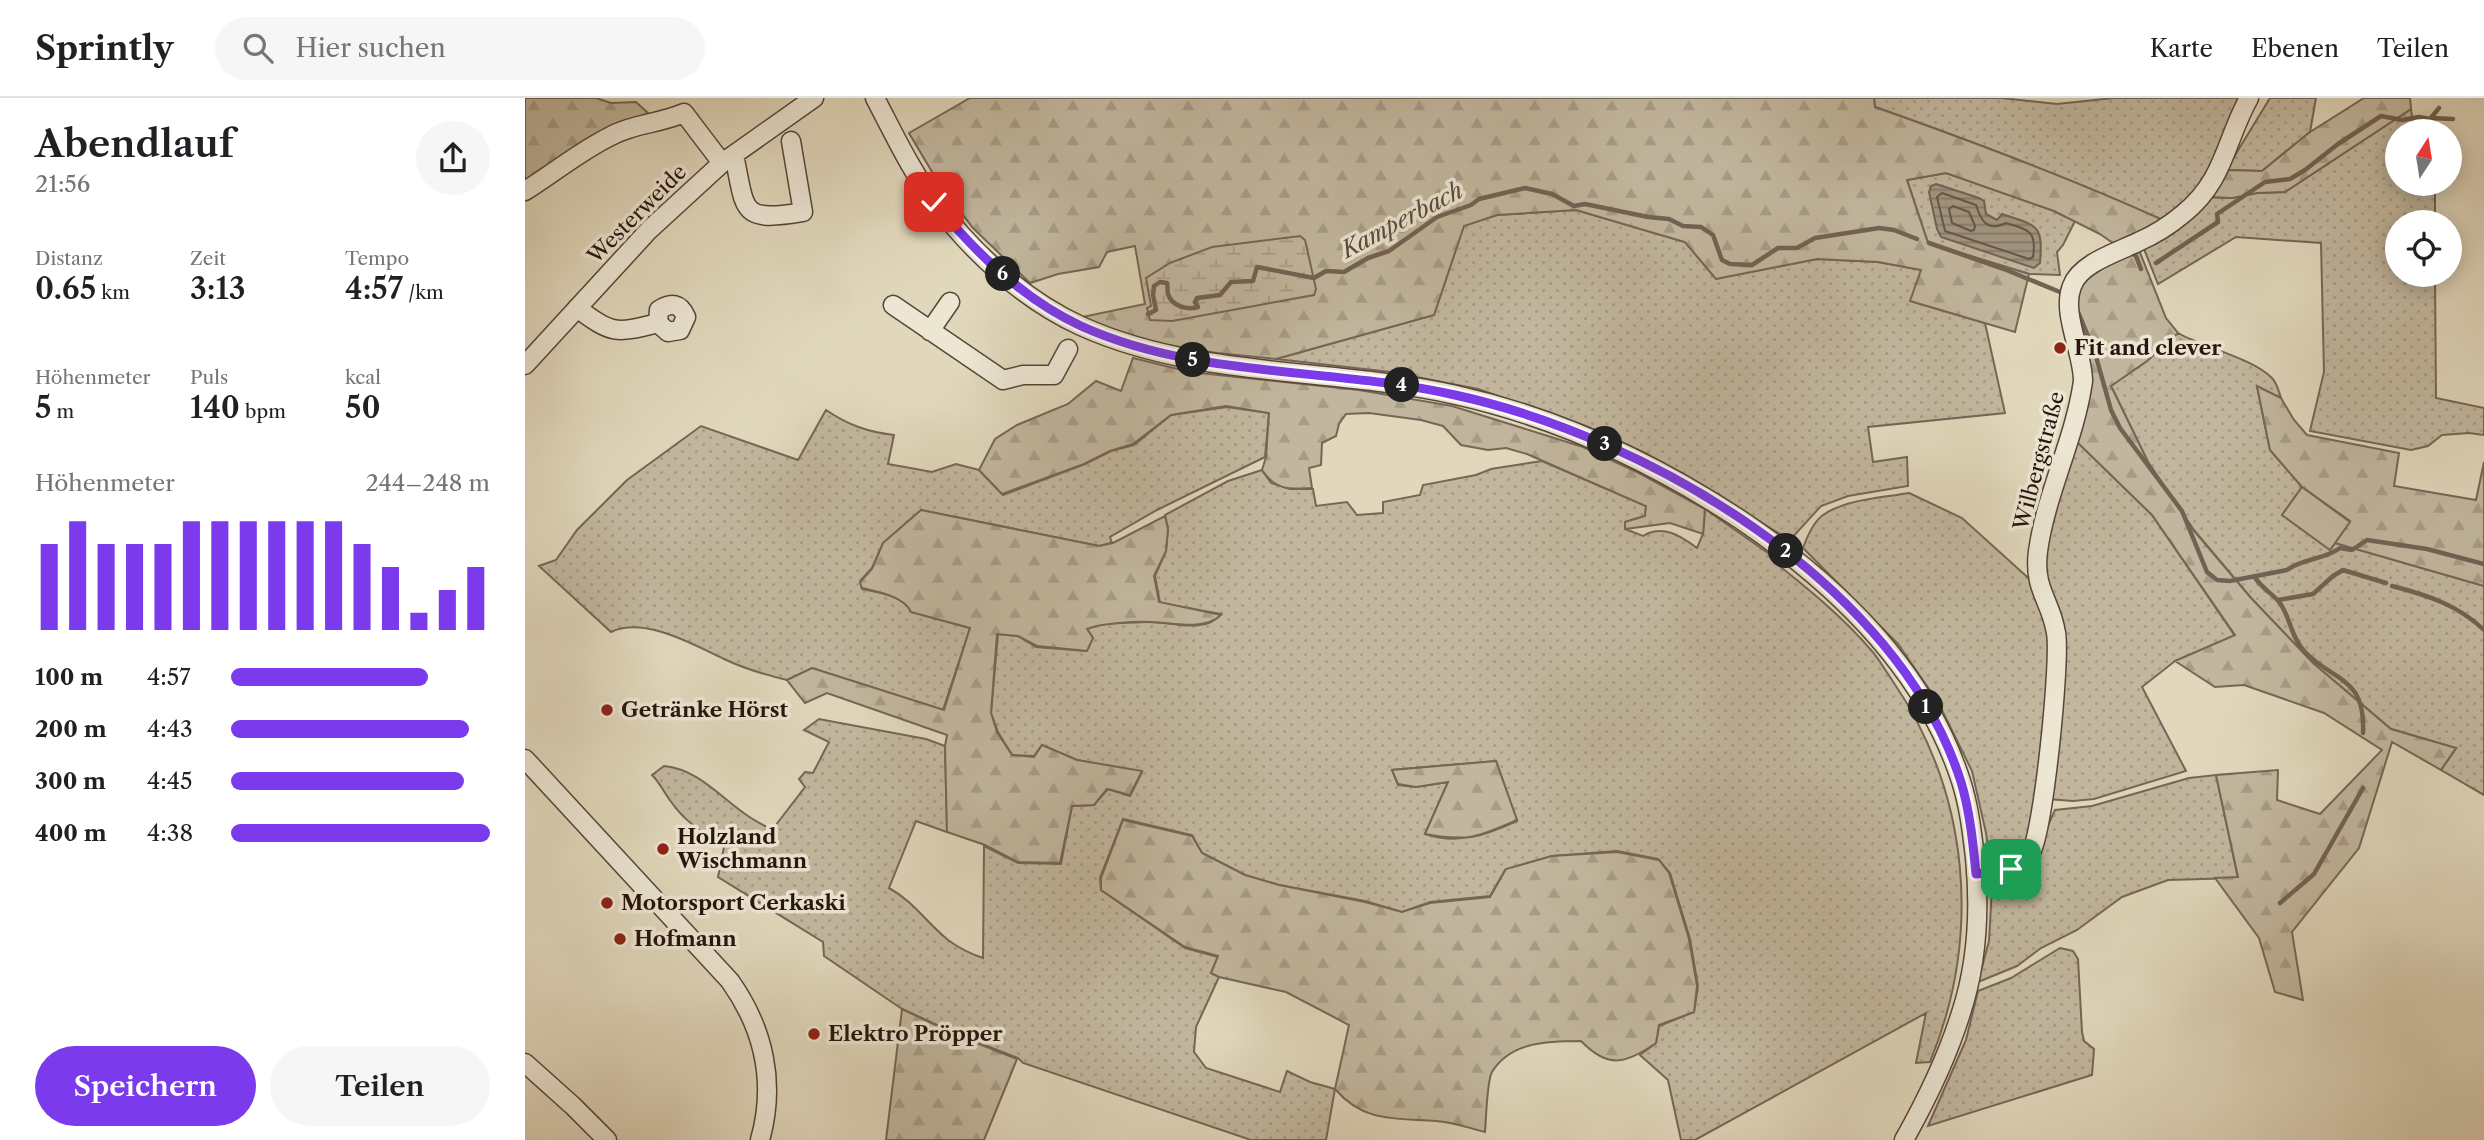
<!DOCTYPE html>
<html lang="de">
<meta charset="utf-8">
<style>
body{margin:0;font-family:"Libre Caslon Text",serif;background:#f6f6f6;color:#202124;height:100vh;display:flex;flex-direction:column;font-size:26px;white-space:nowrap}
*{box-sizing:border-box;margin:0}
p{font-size:23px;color:#757577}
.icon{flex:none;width:38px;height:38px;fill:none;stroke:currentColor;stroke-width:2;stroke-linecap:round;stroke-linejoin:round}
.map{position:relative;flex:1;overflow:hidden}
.drawer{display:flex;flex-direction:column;background:#fff;width:525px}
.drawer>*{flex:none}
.needle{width:46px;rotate:12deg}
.tools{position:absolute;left:1860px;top:21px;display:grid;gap:14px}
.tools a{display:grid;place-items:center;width:77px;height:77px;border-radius:50%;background:#fff;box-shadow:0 4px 18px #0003;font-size:35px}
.pin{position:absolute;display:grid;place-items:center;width:60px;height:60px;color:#fff;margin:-30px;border-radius:14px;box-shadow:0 4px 10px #0006}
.km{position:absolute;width:35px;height:35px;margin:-18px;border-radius:50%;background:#222;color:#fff;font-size:19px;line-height:35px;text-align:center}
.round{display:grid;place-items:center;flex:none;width:74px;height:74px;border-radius:37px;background:#f6f6f6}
.head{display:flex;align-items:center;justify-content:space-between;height:119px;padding:0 35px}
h1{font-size:38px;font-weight:600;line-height:52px}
.stats{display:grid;grid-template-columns:repeat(3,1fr);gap:10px;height:119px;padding:7px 35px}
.stats div{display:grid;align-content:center}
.stats b{font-size:30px;font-weight:600}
.stats small{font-size:19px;font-weight:400}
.stats p{font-size:19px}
.chart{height:196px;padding:14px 35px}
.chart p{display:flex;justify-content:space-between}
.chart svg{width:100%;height:126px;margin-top:7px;stroke:#7c3aed;stroke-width:6}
.primary-button{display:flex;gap:14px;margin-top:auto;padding:14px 35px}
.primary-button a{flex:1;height:80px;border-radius:42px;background:#7c3aed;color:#fff;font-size:28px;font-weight:600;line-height:80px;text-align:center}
.primary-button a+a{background:#f6f6f6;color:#202124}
ul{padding:0 35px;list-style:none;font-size:23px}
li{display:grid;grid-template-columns:112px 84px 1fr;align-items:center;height:52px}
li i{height:18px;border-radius:9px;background:#7c3aed}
header{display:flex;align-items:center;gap:42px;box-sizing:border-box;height:98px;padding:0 35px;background:#fff;border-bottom:2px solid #e0e0e0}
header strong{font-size:33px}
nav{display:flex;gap:38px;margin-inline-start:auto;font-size:24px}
.search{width:490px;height:63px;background:#f6f6f6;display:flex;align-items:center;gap:18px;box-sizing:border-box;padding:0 24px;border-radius:38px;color:#757577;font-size:26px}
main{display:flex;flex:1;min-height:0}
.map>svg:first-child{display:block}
.grass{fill:url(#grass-dots);stroke:#766656;stroke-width:2;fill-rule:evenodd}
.forest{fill:url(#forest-firs);stroke:#766656;stroke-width:2}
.wetland{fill:url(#wetland-marsh);stroke:#766656;stroke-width:2}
.pitch{fill:#c2b79e;stroke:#766656;stroke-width:2}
.water{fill:url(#water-rules);stroke:#726253;stroke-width:2}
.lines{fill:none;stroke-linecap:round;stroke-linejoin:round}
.shore{stroke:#665648;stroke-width:2}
.stream{stroke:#726253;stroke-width:4.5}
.minor-casing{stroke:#57463a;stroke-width:21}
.minor{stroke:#ece6d3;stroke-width:18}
.route-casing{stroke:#fff;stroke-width:14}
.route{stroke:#7c3aed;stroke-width:9}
.poi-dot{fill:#8f2418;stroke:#ece6d3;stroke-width:2.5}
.labels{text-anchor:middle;stroke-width:7;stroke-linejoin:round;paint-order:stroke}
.street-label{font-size:21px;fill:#29150e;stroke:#ece6d3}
.poi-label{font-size:21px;font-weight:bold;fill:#29150e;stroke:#ece6d3;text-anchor:start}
.water-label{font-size:23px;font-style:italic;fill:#59493c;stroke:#ece6d3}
</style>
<header>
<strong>Sprintly</strong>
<div class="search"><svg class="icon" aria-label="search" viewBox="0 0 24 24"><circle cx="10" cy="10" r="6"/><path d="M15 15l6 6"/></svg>Hier suchen</div>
<nav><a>Karte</a><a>Ebenen</a><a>Teilen</a></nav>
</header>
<main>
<section class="drawer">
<div class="head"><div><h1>Abendlauf</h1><p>21:56</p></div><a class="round"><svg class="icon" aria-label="share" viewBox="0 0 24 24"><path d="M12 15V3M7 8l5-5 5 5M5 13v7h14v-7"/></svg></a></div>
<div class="stats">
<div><p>Distanz</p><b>0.65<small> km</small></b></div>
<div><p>Zeit</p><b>3:13</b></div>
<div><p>Tempo</p><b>4:57<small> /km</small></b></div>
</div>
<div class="stats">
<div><p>Höhenmeter</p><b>5<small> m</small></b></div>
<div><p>Puls</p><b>140<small> bpm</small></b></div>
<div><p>kcal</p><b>50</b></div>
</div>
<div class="chart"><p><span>Höhenmeter</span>244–248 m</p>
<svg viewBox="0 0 160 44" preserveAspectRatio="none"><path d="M5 44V14M15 44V6M25 44V14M35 44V14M45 44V14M55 44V6M65 44V6M75 44V6M85 44V6M95 44V6M105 44V6M115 44V14M125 44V22M135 44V38M145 44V30M155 44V22"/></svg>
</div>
<ul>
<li><b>100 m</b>4:57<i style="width:76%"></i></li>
<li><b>200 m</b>4:43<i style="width:92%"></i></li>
<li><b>300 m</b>4:45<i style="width:90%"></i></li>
<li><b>400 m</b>4:38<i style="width:100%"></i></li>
</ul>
<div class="primary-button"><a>Speichern</a><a>Teilen</a></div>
</section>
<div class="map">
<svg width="1959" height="1042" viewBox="0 0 1959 1042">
<defs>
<pattern id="grass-dots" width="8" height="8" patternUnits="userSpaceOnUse" patternTransform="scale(1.75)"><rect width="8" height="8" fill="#c2b79e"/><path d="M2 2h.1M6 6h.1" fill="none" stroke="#a79c87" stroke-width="1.8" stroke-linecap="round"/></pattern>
<pattern id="forest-firs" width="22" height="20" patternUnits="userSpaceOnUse" patternTransform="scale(1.75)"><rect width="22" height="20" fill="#c2b79e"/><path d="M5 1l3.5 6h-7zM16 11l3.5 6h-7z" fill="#a79c87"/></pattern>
<pattern id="wetland-marsh" width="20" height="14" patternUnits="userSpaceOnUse" patternTransform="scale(1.75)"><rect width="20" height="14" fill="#c2b79e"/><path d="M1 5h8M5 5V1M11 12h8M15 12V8" fill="none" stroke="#a79c87"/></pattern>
<pattern id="water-rules" width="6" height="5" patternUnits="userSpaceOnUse" patternTransform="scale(1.75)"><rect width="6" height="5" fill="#a29681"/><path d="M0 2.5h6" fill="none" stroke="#847968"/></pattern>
</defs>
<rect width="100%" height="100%" fill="#e1d8bc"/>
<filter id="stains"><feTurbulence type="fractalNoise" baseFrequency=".00286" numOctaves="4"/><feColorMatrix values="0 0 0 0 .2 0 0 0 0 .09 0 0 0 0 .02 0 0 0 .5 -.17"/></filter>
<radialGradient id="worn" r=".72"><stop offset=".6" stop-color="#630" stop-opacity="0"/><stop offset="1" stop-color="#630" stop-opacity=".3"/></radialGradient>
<!-- grass -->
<path class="grass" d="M1349,0H1476L1532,6L1589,0H1721L1682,88L1642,124C1546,80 1449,44 1350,9Z
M1745,0H1791L1785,34L1737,73L1701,72Z
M1886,11L1889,33H1872V86H1910V124H1872V177H1910L1911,300L1959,310V337L1944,335L1917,337L1903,348L1886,352L1785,333L1799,274L1796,145L1711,139L1633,186L1617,146L1683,99L1707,100L1732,95L1760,94Z
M1421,75L1529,113L1550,123L1538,147L1532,154L1535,177L1504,176L1403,145L1382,82Z
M1051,112L1160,144L1191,181L1292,161L1353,164L1397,172L1386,203L1460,225L1480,315L1343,329L1348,364L1382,359L1383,388L1323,398L1296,408L1265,442L1122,356L1063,329L953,291L866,274L751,261L909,217L939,127L972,117Z
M1653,235C1680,250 1727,260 1747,280C1752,285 1754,294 1756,300L1732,289L1745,352L1777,389L1757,417L1805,451L1810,445L1959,488V697L1916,672L1931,650L1866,631L1788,565L1726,500L1669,432L1623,364L1586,288L1622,263Z
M702,309L744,315L740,359L632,412L585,439L587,445L574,448L396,412L358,445L347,470L335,483L337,491C353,494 379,498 386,514L445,530L418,612L287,570L262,582C241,577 218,570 199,561C169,547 119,518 86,534L14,468L31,462L52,432L102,382L176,328L273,362L301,312C323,327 343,334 369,337L363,366L407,374L431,366L454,372L478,397L560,366L586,353L609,347L646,317Z
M1549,341L1627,417L1710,538L1650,563L1617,589L1661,673L1569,701L1548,703L1523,701L1531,621L1518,472L1519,448Z
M1017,363L1121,408L1120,418L1100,424V431L1118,438C1138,426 1156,438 1172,450L1178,436L1180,411L1243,455L1247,462C1282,490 1317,518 1346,552C1354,561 1360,572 1367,582C1445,696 1457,837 1405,964L1391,965L1401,915L1170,1042H1156L1143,982L1115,957L1131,945L1134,928L1169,914L1173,888L1165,841L1145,775L1133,761L1092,753L1027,758L980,772L965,798L905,804L877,814L840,803L754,787L720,777L677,755L667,737L598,721L575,780L576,792L660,850L693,859L686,875L694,879L671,929L669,954L681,970L755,994L762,973L785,984L810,991L801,1042H726L498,965L493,960L434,937L377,911L299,858L298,844L193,779L199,749C180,736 160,724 147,705C139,695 136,686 127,677L139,668C173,671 196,700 223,718C230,723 239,727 247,732L280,689L274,681L280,674L288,675L304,644L279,632L294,621L401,641L420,648L422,734L391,723L364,790C388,803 402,825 423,842C434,850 446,856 458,860L459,748L493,765L536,766L547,708L569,707L583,691L605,698L617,674L552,662L517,647L509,658L487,657L473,634L466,615L473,536L493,538L511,549L561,553L568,540L562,531C580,524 603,525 622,524C646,523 679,537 696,516L635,505L630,478L641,453L643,430L640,417L703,383L737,372L746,385L765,391H788L791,408L822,404L832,417L858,415V404L895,397L898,387L951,377L966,371ZM971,663L992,723C961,737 933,747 900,736L923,684L891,689L873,687L867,672Z
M1384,395L1437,420L1509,485L1529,552L1509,737L1500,753L1465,765L1461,735L1447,673L1413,604L1373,546L1278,450C1282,439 1288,424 1298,417C1321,401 1356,400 1384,395Z
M1691,677L1713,780L1643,782L1597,799L1552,832L1516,850L1492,868L1453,884L1464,843L1467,789L1504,769L1530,712L1567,708L1664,680Z
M1535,850L1548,853L1553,861L1557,934L1559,943L1569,951L1567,977L1403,1028L1441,942L1453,893L1486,880Z"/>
<!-- forest -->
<path class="forest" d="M0,0H71L86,5L111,4L123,15L79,35L0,87Z
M445,0H1349L1350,9C1449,44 1546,80 1642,124L1595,150L1575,136L1529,113L1421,75L1382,82L1403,145L1504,176L1490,234L1385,203L1396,172L1353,164L1292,161L1191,181L1160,144L1051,112L972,117L939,128L909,217L751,261L692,255L606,241L557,219L620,206L610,148L582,154L574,169L533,176L505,185L448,130L413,84L384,35Z
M1839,0H1885L1886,11L1760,94L1732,95L1707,100L1683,99L1701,72L1737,73L1785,34Z
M1612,147L1641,220L1653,235L1622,263L1586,288L1623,364L1669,433L1726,500L1788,565L1866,631L1931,650L1916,672L1867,644L1834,750L1767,834L1778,902L1750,894L1734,840L1690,780L1713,779L1691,677L1753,672L1752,702L1795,716L1857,652L1799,615L1719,587L1690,589L1650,563L1710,537L1627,417L1549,341L1564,289L1548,191L1551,184Z
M608,260L665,274L834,292L927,308L1058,349L1114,375L1180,411L1178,436L1145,425L1100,431V424L1120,418L1121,408L1002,356L981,350L963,352L936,347L918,328L896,322L844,315L821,316L814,326L811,338L797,345L796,367L784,370L787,390C765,391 751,393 737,372L741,359L744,315L701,308L646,317L608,346L585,353L559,366L477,396L454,372L470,341L492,327L543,306L571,283L596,293Z
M1732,288L1756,300L1769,322L1782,337L1874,355L1869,388L1951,402L1959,364V488L1810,445L1825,423L1777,389L1745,352Z
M396,412L574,448L588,445L640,418L643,431L641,453L629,478L634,504L696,517C678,533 650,525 627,524C612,523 575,525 562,531L568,540L562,553L512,548L493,538L472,536L466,615L472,634L487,657L509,659L517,647L552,662L617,673L605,697L582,691L569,707L547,708L535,765L493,764L460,747L422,734L420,648L422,637L302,595L280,605L262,582L287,570L419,612L445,530L386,514C379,498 353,494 337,490L335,484L347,471L358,445Z
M971,663L992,722C954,739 942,744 900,736L923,684L891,689L873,686L867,672Z
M598,722L667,738L677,755L720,777L754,787L840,804L877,814L905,805L965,799L981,771L1027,758L1092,754L1134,762L1144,775L1164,841L1172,888L1169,914L1134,927L1131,945C1101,966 1083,971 1056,943C1025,943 986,943 967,974C962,982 961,1022 960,1034C944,1030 928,1024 911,1023C871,1020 839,1025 810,991L824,927L761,894L694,879L686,875L693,858L660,849L576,792V780Z
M377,911L434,938L492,961L459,1042H361Z"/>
<!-- wetland -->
<path class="wetland" d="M775,138L780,142L791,191L789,197L647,223L625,222L622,210L626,208L621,180L645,165L687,149Z"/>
<!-- pitch -->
<path class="pitch" d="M1777,389L1825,424L1805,452L1757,417Z"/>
<!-- water -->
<path class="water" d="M1411,86L1454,100L1459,103L1461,116L1472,122L1477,116C1513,128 1518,126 1515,165L1509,170L1416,139L1412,131L1404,94L1406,88Z"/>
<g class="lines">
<!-- shore -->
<path class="shore" d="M1417,95L1451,107C1456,123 1462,134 1481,125C1504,132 1512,133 1508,159L1504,161L1420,133L1412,99Z
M1428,108L1444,114L1450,128L1449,132L1446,133L1427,125L1424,111Z"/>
<!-- stream -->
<path class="stream" d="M1906,20L1928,21
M1404,145L1479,171L1535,194
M1605,154L1611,158L1616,171
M1631,165L1693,124L1692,116L1740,84L1765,81L1780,72L1813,46L1856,18L1877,22L1894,19L1905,21L1914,10
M1551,209L1570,255L1586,312L1595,330L1657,413L1682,474L1692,482L1705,483L1762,472C1778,460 1799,462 1815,450L1827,452L1842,442L1902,451L1959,466
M623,216L631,212L628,197L629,188L635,184L642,185C643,188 642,193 643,196C647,209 663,212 673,209L670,204L672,200L695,197L706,184L728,183L732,169L789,180L801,173L819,174L843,160L864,153L912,119L946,107L954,101L1000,90L1027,96L1049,108L1060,106L1123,119L1144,121L1158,128L1176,129L1188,137L1197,162L1205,166L1227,167L1253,150H1272L1290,140L1354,130L1369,132L1392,141
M1729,478C1736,490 1747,495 1755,505C1766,521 1765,537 1779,553C1808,584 1841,578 1838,635
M1867,488C1902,497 1933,507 1959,532
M1753,502L1788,496L1808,478L1818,472L1861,485
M1755,805L1789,776L1838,690"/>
<!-- minor casing -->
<g class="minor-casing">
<path id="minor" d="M350,0C369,36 386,73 411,106C448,155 499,202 556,228C673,281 807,269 931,297C1034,320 1128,364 1216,422C1311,486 1400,572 1436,683C1444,708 1447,734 1450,760C1455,811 1452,866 1436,915C1422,960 1402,1001 1379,1042
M209,57C221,113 214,125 278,114L266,43
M0,93C27,76 53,55 82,40C106,26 133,26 159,15L197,65
M368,207L478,282L498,277H529L543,251
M52,210C87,236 90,236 133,225L134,212C146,204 155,205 161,219L155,232L143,234L133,225
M405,233L425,204
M0,267L124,132L197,65L289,0
M0,661L205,883C239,931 251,985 235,1042
M1451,776C1471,773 1491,773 1505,756C1518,740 1536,561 1531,535C1526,502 1508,492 1513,453C1521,395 1550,341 1558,283C1558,254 1536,215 1547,188C1555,165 1593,154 1613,144C1629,137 1645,127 1658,116C1700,82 1700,43 1724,0
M0,965L48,1008L82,1042"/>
</g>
<!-- minor -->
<use href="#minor" class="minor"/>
</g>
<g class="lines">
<!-- route casing -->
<g class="route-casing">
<path id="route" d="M409,104C449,153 497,201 556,228C673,281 806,269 930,297C1123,339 1373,485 1436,684C1445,714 1448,745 1451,776L1486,771"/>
</g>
<!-- route -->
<use href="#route" class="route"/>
</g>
<!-- markers -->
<g class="poi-dot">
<circle cx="1535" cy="250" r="7"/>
<circle cx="82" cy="612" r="7"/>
<circle cx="138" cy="751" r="7"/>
<circle cx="82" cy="805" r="7"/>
<circle cx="95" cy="841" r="7"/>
<circle cx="289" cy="936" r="7"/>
</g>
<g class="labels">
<!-- street labels -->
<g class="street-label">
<text transform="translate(112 116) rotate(-45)" y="7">Westerweide</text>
<text transform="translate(1514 363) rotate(-75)" y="7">Wilbergstraße</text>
</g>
<!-- poi labels -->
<g class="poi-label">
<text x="1549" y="257">Fit and clever</text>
<text x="96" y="619">Getränke Hörst</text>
<text x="152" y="746">Holzland<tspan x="152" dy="24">Wischmann</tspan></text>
<text x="96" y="812">Motorsport Cerkaski</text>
<text x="109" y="848">Hofmann</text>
<text x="303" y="943">Elektro Pröpper</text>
</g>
<!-- water labels -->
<g class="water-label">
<text transform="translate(877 122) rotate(-28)" y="8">Kamperbach</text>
</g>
</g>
<rect width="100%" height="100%" filter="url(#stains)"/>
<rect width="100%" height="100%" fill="url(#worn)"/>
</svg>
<div class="tools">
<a><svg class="needle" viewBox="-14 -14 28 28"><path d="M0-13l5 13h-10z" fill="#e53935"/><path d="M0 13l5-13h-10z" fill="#757577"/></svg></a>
<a><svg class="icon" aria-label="locate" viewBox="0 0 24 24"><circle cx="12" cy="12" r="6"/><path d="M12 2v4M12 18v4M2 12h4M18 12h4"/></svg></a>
</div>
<div class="pin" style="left:1486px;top:771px;background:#1e9e55"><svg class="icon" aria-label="arrive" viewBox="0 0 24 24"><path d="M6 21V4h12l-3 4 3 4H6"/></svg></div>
<div class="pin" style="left:409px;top:104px;background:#d93025"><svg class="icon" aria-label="check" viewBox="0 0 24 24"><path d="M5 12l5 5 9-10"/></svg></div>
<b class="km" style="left:1401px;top:609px">1</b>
<b class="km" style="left:1261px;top:453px">2</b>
<b class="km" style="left:1080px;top:346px">3</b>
<b class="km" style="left:877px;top:287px">4</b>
<b class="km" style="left:668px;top:262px">5</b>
<b class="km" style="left:478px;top:176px">6</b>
</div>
</main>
